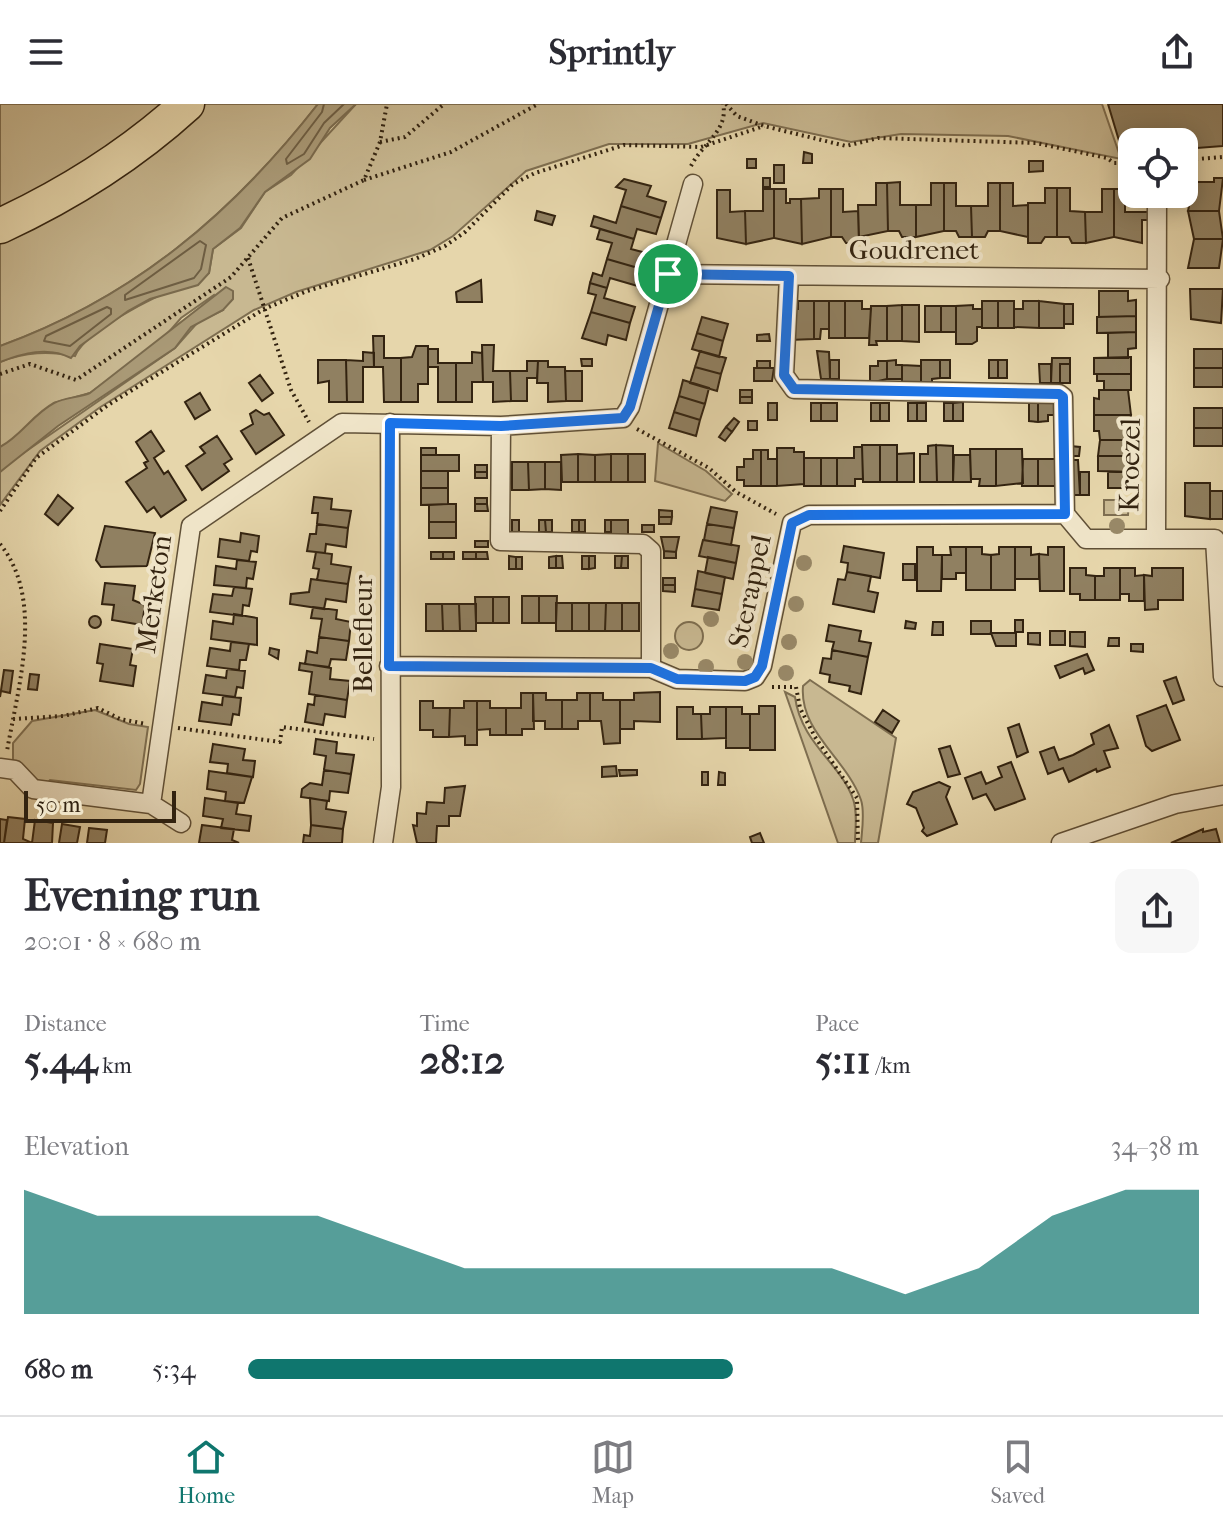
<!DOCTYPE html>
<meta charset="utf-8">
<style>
body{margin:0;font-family:"IM FELL French Canon",serif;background:#f7f7f7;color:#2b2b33;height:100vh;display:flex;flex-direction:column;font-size:30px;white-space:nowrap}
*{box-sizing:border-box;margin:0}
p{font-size:26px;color:#7c7c81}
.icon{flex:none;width:44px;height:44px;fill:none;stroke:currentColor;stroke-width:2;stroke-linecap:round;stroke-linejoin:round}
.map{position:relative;height:739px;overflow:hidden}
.panel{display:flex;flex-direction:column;background:#fff;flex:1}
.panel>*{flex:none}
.controls{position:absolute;left:1118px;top:24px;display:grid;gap:16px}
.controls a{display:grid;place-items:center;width:80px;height:80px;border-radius:16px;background:#fff;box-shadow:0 4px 20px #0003;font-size:40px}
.scale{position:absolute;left:24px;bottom:20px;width:152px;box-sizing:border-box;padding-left:8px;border:4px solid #332310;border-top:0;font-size:22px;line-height:28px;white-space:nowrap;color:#332310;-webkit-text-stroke:6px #efe4c8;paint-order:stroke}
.pin{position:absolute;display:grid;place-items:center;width:68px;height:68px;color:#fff;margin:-34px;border:4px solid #fff;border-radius:50%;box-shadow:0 2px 8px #0007}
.round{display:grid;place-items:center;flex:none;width:84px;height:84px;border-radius:16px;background:#f7f7f7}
.overview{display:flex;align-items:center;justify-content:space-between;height:136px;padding:0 24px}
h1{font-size:44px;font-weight:800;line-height:60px}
.metrics{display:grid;grid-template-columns:repeat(3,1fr);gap:12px;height:136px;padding:8px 24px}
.metrics div{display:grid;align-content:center}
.metrics b{font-size:40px;font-weight:800}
.metrics small{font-size:22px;font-weight:400}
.metrics p{font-size:22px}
.chart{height:224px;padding:16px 24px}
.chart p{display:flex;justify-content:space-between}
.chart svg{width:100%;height:144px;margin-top:8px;fill:#0f766e;opacity:.7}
ul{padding:0 24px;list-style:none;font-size:26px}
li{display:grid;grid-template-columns:128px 96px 1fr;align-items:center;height:60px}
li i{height:20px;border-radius:10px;background:#0f766e}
header{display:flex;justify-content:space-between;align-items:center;height:104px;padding:0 24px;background:#fff;font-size:36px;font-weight:800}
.tabs{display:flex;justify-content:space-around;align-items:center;height:112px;border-top:2px solid #e1e1e2;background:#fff;font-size:22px;color:#7c7c81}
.tabs a{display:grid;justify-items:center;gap:4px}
.tabs .selected{color:#0f766e}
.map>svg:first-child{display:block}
.green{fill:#c8b891;stroke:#7e6e50;stroke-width:2}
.water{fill:#a99976;stroke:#7a6a4d;stroke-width:2}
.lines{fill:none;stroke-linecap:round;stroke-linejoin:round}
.shore{stroke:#6e5e43;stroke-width:2}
.building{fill:#908061;stroke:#332310;stroke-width:2}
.minor-casing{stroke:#605037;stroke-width:21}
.motorway-casing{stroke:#332310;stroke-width:37}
.path{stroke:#332310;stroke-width:4;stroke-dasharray:2 4;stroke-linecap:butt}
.minor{stroke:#efe4c8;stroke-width:18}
.motorway{stroke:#e6d6ab;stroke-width:34}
.tree{fill:#988867}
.route-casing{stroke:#fff;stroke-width:16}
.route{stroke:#1a73e8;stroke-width:10}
.labels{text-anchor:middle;stroke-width:8;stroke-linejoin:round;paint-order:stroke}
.street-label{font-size:28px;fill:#332310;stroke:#efe4c8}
</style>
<header><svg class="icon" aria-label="menu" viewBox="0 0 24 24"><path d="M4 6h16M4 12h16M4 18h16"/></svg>Sprintly<svg class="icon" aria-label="share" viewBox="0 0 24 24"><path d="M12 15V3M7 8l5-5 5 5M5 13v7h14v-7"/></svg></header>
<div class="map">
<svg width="1223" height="739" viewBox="0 0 1223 739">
<rect width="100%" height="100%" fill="#e6d6ab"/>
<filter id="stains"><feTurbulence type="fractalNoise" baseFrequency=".0025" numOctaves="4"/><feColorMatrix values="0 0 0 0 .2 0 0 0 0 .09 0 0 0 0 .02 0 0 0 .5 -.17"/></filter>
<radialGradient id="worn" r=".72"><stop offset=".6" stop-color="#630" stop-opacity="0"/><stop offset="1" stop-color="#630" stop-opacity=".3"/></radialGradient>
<!-- green -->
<path class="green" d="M0,0H180L0,115Z
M195,0H318C232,110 133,194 0,242V130Z
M356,0H1102L1121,55L1008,32L901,30L851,38L763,19L688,40H609L526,67L453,132L430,146L296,188L254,206L99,304L40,347L0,401V368L12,357L175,244L198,218L223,206L214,191L181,214L161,237L90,289L54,299L14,336L0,343V258C26,248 48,247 75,252C88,221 177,183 209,169L213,145L241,124L265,88L291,71Z
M658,339L706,367L732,390L725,397L655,377Z
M1104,396H1129L1128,411H1104Z
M675 532a14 14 0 1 1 28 0a14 14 0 1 1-28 0Z
M810,576L896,634L878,739H861C862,726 865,708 861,696C847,655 799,628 803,582Z
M785,588L795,593C801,639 841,660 853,695C858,708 855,725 855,739H838Z
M95,606L129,620L148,623L140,680L136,686L50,676L46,681C31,676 28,662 13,659V639L32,617Z"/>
<!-- water -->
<path class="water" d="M318,0H356L330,24L310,55L265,88L240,124L213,145L209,169L198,181L150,195L128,207L80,242L71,254C48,242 23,249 0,258V242C133,194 232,110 318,0Z
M226,183L233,187V195L223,206L191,223L175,244L58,322L0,368V343C21,332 33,310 54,299C66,293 78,294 90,289Z"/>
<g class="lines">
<!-- shore -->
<path class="shore" d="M324,0L322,8L286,55L287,60L304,50L324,19L344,0
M200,137L206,141L201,165L194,174L125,196V191Z
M107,203L111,205V210L70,242L44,237L46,232Z"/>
</g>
<!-- building -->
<path class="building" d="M1108,0H1223V42L1184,45V38H1132V50H1123Z
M804,48L812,50V59H803Z
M747,55H756V64H747Z
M1029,57H1043V67L1029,68Z
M774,61H784V79H774Z
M763,74H770V83H763Z
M1214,74H1223L1219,107H1188L1194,78H1214Z
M624,75L651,82L647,92L666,98L661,114L621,102L626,86L616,83Z
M900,78V101H916V133H902L899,127H888L887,79Z
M876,79H887L888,127L859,133L858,101H876Z
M931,79H944V127L916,133V101H931Z
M944,79H956V102H971L972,133H959L956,127H944Z
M988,79H1000V127H988L985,133H972L971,102H988Z
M1000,79H1013V102L1028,101V133L1000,127Z
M1045,84H1057V133H1045L1041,139H1028V99H1045Z
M1057,84H1070V107L1085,108L1086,139H1072L1069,133H1057Z
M763,85H774V134L746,140L745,107H763Z
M774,85H786V99H790V95H801L802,140L774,134Z
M819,85H831V133L802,140L801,95L819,94Z
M831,85H843V108L858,107L859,139H846L842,133H831Z
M1102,85H1114V133L1086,139L1085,108H1102Z
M1114,85H1125V108H1151V116H1142V139L1114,133Z
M717,86H730V108L745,107L746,140L717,134Z
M621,102L661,114L656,130L637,125L634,135L591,122L594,112L616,119Z
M537,107L555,112L552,121L535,116Z
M1188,107H1219L1223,135H1194Z
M600,125L634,135L631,145L650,150L645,166L607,155L612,139L597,135Z
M1194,135H1223L1219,164H1188Z
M607,155L645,166L641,183L610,174L607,184L590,179L593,169L602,172Z
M481,176L482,198H457L456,188Z
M590,179L607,184L604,194L635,203L630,219L591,208L596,191L588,189Z
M1190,185H1223L1221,219L1191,215Z
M1099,187H1128V197L1136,196V212L1099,213Z
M798,197H814V235L789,236V205H798Z
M814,197H829V225H821L820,235H814Z
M829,197H845V234H829Z
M845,197H862V205H871L869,234H845Z
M982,197H998V224H982Z
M998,197H1014V224H998Z
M1023,197H1039V224L1014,223V205H1023Z
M1039,197L1064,200V224H1039Z
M1064,200H1073V220H1064Z
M902,201H919V238L902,237Z
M902,201V237H887V202Z
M973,201V205H982V223H977V237L972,240H956V202Z
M871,202H887V237H876L877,241H869Z
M925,202H941V228H925Z
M941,202H956V228H941Z
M591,208L630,219L626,236L608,231L606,241L582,234Z
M1136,212V228L1097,229V213Z
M702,213L728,220L723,237L697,229Z
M1136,228V244L1128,245V254H1108V229Z
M697,229L723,237L719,253L692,245Z
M769,230L770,237H757V231Z
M373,232H384V254H401V298H384L383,263H374Z
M482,241H494L493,267H510L511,297L493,298V278H483Z
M416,242H428V280H418V298H401V254L412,253Z
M428,245H438V259H456V298H438V263H428Z
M1194,245H1223V264H1194Z
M700,247L726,254L721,270L695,263Z
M817,247L829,248L830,275H821Z
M363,248L374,249V263H363V298H347L346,256L363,257Z
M472,248L482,249L483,278H472V298H456V259H472Z
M1131,253V270H1094V254Z
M1052,254H1070V260H1060V279H1051Z
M581,255H592V262H582Z
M318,256H346L347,298H329V277L318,279Z
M830,256H839V275H830Z
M896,256V261H902V275H887V257Z
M921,256H940V274L932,275V279H921Z
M940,256H950V274H940Z
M989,256H998V274H989Z
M998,256H1007V274H998Z
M527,257H538L537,274H527V297H511L510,267H527Z
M538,257H548V263H565L566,297L548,298V279H537Z
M757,257H770V264H757Z
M878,257H887V275L870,279V262H878Z
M1039,260H1051V279H1040Z
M1060,260H1070V279H1060Z
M902,261L921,262V279H902Z
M695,263L721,270L717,287L690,279Z
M754,264H774L772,277H754Z
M1194,264H1223V283H1194Z
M565,267H582V297H566Z
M1097,270H1131V286H1104V277H1097Z
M260,271L273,289L262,297L249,279Z
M683,276L709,284L705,300L679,292Z
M740,286H752V293H740Z
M1099,286H1128L1131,311H1094V294L1099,295Z
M200,289L210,306L195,315L185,298Z
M679,292L705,300L700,316L674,308Z
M740,293H752V299H740Z
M963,298V317H953V299Z
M1038,298V318L1029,317V299Z
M1038,298L1054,299V311H1048V317L1038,318Z
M768,299H777V316H768Z
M811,299H821V317H811Z
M821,299H837V317H821Z
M871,299H880V317H871Z
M880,299H889V317H880Z
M908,299H917V317H908Z
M917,299H926V317H917Z
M944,299H953V317H944Z
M1194,304H1223V324H1194Z
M256,306L264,311L269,309L284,331L256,350L241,327L253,320L250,310Z
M674,308L700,316L696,332L669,324Z
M1094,311H1131L1128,336H1100L1099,327H1094Z
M734,314L739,318L732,328L726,323Z
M748,317H757V326H748Z
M726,323L732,328L725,337L719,333Z
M1194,324H1223V342H1194Z
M151,327L164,347L154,354L164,370L168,367L186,396L161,413L154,403L147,408L126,378L147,364L144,359L148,357L136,338Z
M217,332L232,355L224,360L229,367L202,386L186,362L205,349L200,343Z
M1100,336H1136V352H1098Z
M862,341H880V378H863Z
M880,341H897V378H880Z
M936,341L953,342V378H937Z
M936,341L937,378H920V350H928V342Z
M1070,342L1080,343L1079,352H1070Z
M854,343H862L863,375H855V382H837V354H854Z
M421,344H436V351H421Z
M777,344H794V348H804V380L777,382Z
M970,345H996V382H979L980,375H971Z
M996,345H1022L1023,379L996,382Z
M753,346H761V382H744V376H737V363H744V355H753Z
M761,346H768V355H777V382H761Z
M914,349V378H897V350Z
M578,350L595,351V378H578Z
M578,350V378H562L561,351Z
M611,350H628V378H611Z
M611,350V378H595V351Z
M628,350H645V378H628Z
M421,351H459V367H421Z
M954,351H970L971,378H953Z
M1098,352H1136V368L1098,367Z
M804,354H821V382H804Z
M821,354H837V382H821Z
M1023,355H1038V382H1022Z
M1038,355H1055V382H1038Z
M1070,356H1078L1080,391H1070Z
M512,358H528L529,386H512Z
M528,358H545V385L529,386Z
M545,358H561V386L545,385Z
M475,361H487V368H475Z
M421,367H448V384H421Z
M475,368H487V374H475Z
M1080,368H1089V391H1080Z
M1108,368H1136V384H1108Z
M1185,379H1210V415L1185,412Z
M421,384H448V400L421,401Z
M1210,387H1223V415H1210Z
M58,391L73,404L58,421L45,410Z
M314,393L332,395L331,405L351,407L348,424L317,420L318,409H312Z
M475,394H487V400H475Z
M448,400H456V418H429V401Z
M475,400H487L488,407H475Z
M711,403L737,408L734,424L707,420Z
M659,406L672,407V413H659Z
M659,413H672L671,420H659Z
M512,416H519V428H512Z
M539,416H545L546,428H539Z
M545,416H552V428H546Z
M572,416H579V428H572Z
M579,416H585V428H579Z
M605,416H611V428H605Z
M611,416H628V433H611Z
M429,418H456V434H429Z
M317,420L348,424L346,443L326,440L325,449L307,447L310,430H316Z
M707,420L734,424L731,441L704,436Z
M642,421H654V428H642Z
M105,422L155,429L147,462L101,463L96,456Z
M241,429L259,432L257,448L251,447L249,457L218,453L220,435L240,438Z
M661,433H679L676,448L664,447Z
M703,436L739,442L736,459L699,452Z
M475,437H488V443H475Z
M844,442L884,449L880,474L847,468L848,459L841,458Z
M917,443H933V451H942L941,487H917Z
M950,443H966V469H956V475H942V451H951Z
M966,443H982V450L991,451V486H966Z
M999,443H1015V486H991V451L999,450Z
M1015,443H1031V451L1039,450V475H1015Z
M1048,443H1064V487H1040L1039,450L1048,451Z
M664,447L676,448V454H664Z
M316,448L332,450L331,460L351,463L348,480L317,476L319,465L313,464Z
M431,448H443V455H431Z
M443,448H454V455H443Z
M463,448H476V455H463Z
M476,448H487L488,455H476Z
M509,452L516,453V465H509Z
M556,452H562L563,464H556Z
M556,452V464H549V453Z
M582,452H589V465H582Z
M589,452H595V464L589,465Z
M615,452H622L621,464H615Z
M622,452H628V464H621Z
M516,453H522V465H516Z
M708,453L736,459L733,475L705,469Z
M237,456L256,458L253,475L247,474L246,484L214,481L216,462L236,465Z
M903,460H915V476H903Z
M1070,464H1086V471L1095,472V496H1080V490H1070Z
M1104,464H1120V496H1095V472H1104Z
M1120,464H1135V472L1144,471V497H1129V490H1120Z
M1152,464H1183V496H1158V505L1145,506L1144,471L1152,472Z
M698,467L725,473L722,490L695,485Z
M847,468L871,472L868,487L878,489L874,508L833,500L838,475L845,476Z
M663,474H675V481H663Z
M311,475L348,480L346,498L326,495L324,505L290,500L291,490L309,488Z
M105,479L135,482L133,496L145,501L142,521L112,516L114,501L102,500Z
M663,481H675V488L663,487Z
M234,483L252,485L249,502L243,501L242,512L210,508L213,490L232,492Z
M695,485L722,490L719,506L692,502Z
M522,492H539V519H522Z
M539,492H557L556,519H539Z
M475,493H493V519H476Z
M493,493H509V519H493Z
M556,499H572V527H556Z
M572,499H589V527H572Z
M589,499H606L605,527H589Z
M606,499H622V527H605Z
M622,499H639V527H622Z
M426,500H442L443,527H426Z
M442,500H459L460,527H443Z
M459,500H476V527H460Z
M313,503L337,506L336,515L351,518L349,537L319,533L322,515L311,514Z
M234,510L257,514V541L211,535L213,517L233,520Z
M89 518a6 6 0 1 1 12 0a6 6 0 1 1-12 0Z
M1015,516H1023V528H1015Z
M906,517L916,519L915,525L905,524Z
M971,517H991V530H971Z
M933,518H943V531H932Z
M829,521L861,527L859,537L871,539L868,553L832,546L834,538L826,537Z
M1050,527H1065V541H1050Z
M1070,528H1085V543L1070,542Z
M991,529H1016V542H996Z
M1028,529H1040V541L1028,540Z
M319,533L349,537L346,556L331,555L329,563L305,560L307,547L317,549Z
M1109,534H1119V542H1108Z
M231,538L249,540L246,556H240L239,566L207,562L210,544L230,547Z
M100,540L133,545L130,561L136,562L133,582L100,577L103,560L97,559Z
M1131,540H1143V548L1131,547Z
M270,544L279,546L278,555L269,550Z
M832,546L868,553L861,590L849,587L850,582L829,578L830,571L820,569L823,554L831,555Z
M1087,550L1094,566L1085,570L1083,564L1060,574L1055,562Z
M300,559L331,564L330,575L350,577L347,596L309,590L312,568L299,566Z
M227,565L245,567L243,584L237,583L235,593L203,589L206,571L226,574Z
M4,566L13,567L10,589L1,587L0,593Z
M30,570L39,571L37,586L28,585Z
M1176,573L1184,596L1173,600L1164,577Z
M660,588V618L634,617V625H620V596H634V589Z
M521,589H533L534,625H522V631H506V604H521Z
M533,589H546V596H562V625H545V617H533Z
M577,589H590V617H578V625H562V596H577Z
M590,589H603V596H620V639L604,640L601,617H590Z
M315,591L347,596L345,613L325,610L323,621L305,618L308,600L314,601Z
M223,592L241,594L239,611L233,610L231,621L199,617L202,598L222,601Z
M420,597H433V604H450L449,633H433V626H420Z
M464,597H477V641H465V632L449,633L450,604H464Z
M477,597H490V604H506V631H490V625L477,626Z
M1166,601L1180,636L1152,647L1146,642L1137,612Z
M759,602H775V646H750V610H759Z
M677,603H693V610H701L702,635H677Z
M710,603H726V634L702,635L701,610H710Z
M726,603H742V610H750V644H726Z
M883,606L899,617L892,629L875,618Z
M1019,620L1028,648L1017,653L1008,624Z
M1109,621L1118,644L1104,647L1110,663L1097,668L1096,665L1069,678L1063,664L1048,670L1040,648L1054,643L1059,656L1073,651L1094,640L1091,630Z
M316,635L337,638L336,649L354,651L351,670L324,666L326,652L314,650Z
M213,640L245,645L243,656L255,657L253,673L227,669L228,660L210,658Z
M950,642L960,670L948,673L939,645Z
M1011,658L1025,695L995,706L986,690L973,695L965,674L981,668L986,680L1002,673L998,663Z
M616,662L617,672L602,673V663Z
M324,666L351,670L348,689L330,687L329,697L301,693L302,685L310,679L322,681Z
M619,666H637V671L620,672Z
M209,667L252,673L244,699L225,697L226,688L207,685Z
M702,668H708V681H702Z
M719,668L725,669V681H718Z
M939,678L950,683L946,693L957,720L927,732L922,727L924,724L916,704L907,700L913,688Z
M465,682L460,712H449V722H437L436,739H417L413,721L417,722V709L426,710L427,698L444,699L445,684Z
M205,694L238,699L236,710L251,712L249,727L221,724L223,715L203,712Z
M310,694L327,697L326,705L346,708L343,725L311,721Z
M8,713L25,715L23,735L32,739H4Z
M0,715L7,716L4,739H0Z
M35,716L53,719L52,739H32Z
M62,720L80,723L77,739H59Z
M202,721L234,725L232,736L239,739H199Z
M311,721L343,725L342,739H303L304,731L310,732Z
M89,724L107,726L105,739H87Z
M1203,725V728L1216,725L1220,739H1171Z
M760,729L764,739H752L750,733Z"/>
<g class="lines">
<!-- minor casing -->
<g class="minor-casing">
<path id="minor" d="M1157,90L1156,435H1215L1223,573
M668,170L1160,175
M789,172L784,271L794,285L1059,290L1063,293L1065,410
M501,322L500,437L643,440L651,447V564
M389,562L651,564L677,575L745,577L755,573L762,562L792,419L809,411L1065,410L1086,435H1156
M0,664L15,666L33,685L151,700
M181,719L151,700L191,422L342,319L501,322L623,314L630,303L693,80
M383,739L391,683L390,319
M1061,739L1175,700L1223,691"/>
</g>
<!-- motorway casing -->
<g class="motorway-casing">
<path id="motorway" d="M0,122C69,90 131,51 187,0"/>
</g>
<!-- path -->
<path class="path" d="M726,0L737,12L764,22L846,42L878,34L1036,39L1107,54L1114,59H1132
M380,38L405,33L444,0
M1184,56L1223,53
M691,62C702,40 729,26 723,0
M364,76L451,48L538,0
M248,154L291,286L309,318
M0,270L30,260L76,276L231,173L282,114L364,76L380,38L387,0
M637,325L709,364L736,388L776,410
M0,407L36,354L108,301L264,205L307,187L415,155L445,142L465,128L513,80L535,69L624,41L701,43L764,22
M0,440C45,495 18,583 7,647
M772,583H796L800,604L815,633L857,694L858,739
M13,615L63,612L98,604L120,615L146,620
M178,624L280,638L282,623L374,635"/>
<!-- minor -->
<use href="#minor" class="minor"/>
<!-- motorway -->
<use href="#motorway" class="motorway"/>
</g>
<!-- trees -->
<g class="tree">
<circle cx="1117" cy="422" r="8"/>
<circle cx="762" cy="448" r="8"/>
<circle cx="804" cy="459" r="8"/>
<circle cx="796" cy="500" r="8"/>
<circle cx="711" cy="515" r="8"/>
<circle cx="789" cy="538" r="8"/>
<circle cx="671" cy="547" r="8"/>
<circle cx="745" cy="558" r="8"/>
<circle cx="706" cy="563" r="8"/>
<circle cx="786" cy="569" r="8"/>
</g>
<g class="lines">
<!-- route casing -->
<g class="route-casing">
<path id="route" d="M668,170L789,172L784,271L794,285L1059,290L1063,293L1065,410L809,411L792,419L762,562L755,573L745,577L677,575L651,564L389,562L390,319L501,322L623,314L630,303Z"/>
</g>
<!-- route -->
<use href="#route" class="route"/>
</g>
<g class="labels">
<!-- street labels -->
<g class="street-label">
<text x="914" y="155">Goudrenet</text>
<text transform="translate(1129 361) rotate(-89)" y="10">Kroezel</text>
<text transform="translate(749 487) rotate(-78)" y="10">Sterappel</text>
<text transform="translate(153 490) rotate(-82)" y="10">Merketon</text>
<text transform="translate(362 530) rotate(-90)" y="10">Bellefleur</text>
</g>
</g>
<rect width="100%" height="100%" filter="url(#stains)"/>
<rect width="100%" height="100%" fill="url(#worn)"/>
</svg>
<div class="controls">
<a><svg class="icon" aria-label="locate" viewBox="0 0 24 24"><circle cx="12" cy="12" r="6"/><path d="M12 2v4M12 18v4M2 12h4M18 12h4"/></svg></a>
</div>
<div class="scale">50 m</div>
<div class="pin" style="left:668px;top:170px;background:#1e9e55"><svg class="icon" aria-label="arrive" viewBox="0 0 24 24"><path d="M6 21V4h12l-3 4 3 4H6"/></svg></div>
</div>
<section class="panel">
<div class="overview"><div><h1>Evening run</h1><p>20:01 · 8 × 680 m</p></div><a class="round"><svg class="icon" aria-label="share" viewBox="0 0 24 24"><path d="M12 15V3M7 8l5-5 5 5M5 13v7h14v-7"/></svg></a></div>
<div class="metrics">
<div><p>Distance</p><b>5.44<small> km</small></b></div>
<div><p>Time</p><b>28:12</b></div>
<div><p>Pace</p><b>5:11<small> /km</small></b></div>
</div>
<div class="chart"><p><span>Elevation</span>34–38 m</p>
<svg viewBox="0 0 160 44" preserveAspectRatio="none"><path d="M0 44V6L10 14L20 14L30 14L40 14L50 22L60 30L70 30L80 30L90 30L100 30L110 30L120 38L130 30L140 14L150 6L160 6V44z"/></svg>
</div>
<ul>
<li><b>680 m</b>5:34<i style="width:51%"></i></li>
</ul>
</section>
<nav class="tabs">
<a class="selected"><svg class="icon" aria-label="home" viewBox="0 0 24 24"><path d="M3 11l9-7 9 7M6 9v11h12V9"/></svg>Home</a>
<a><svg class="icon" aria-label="map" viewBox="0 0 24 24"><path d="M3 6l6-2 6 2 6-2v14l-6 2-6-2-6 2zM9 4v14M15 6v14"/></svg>Map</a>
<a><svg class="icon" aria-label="saved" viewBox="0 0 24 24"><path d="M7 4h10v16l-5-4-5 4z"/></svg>Saved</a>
</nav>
